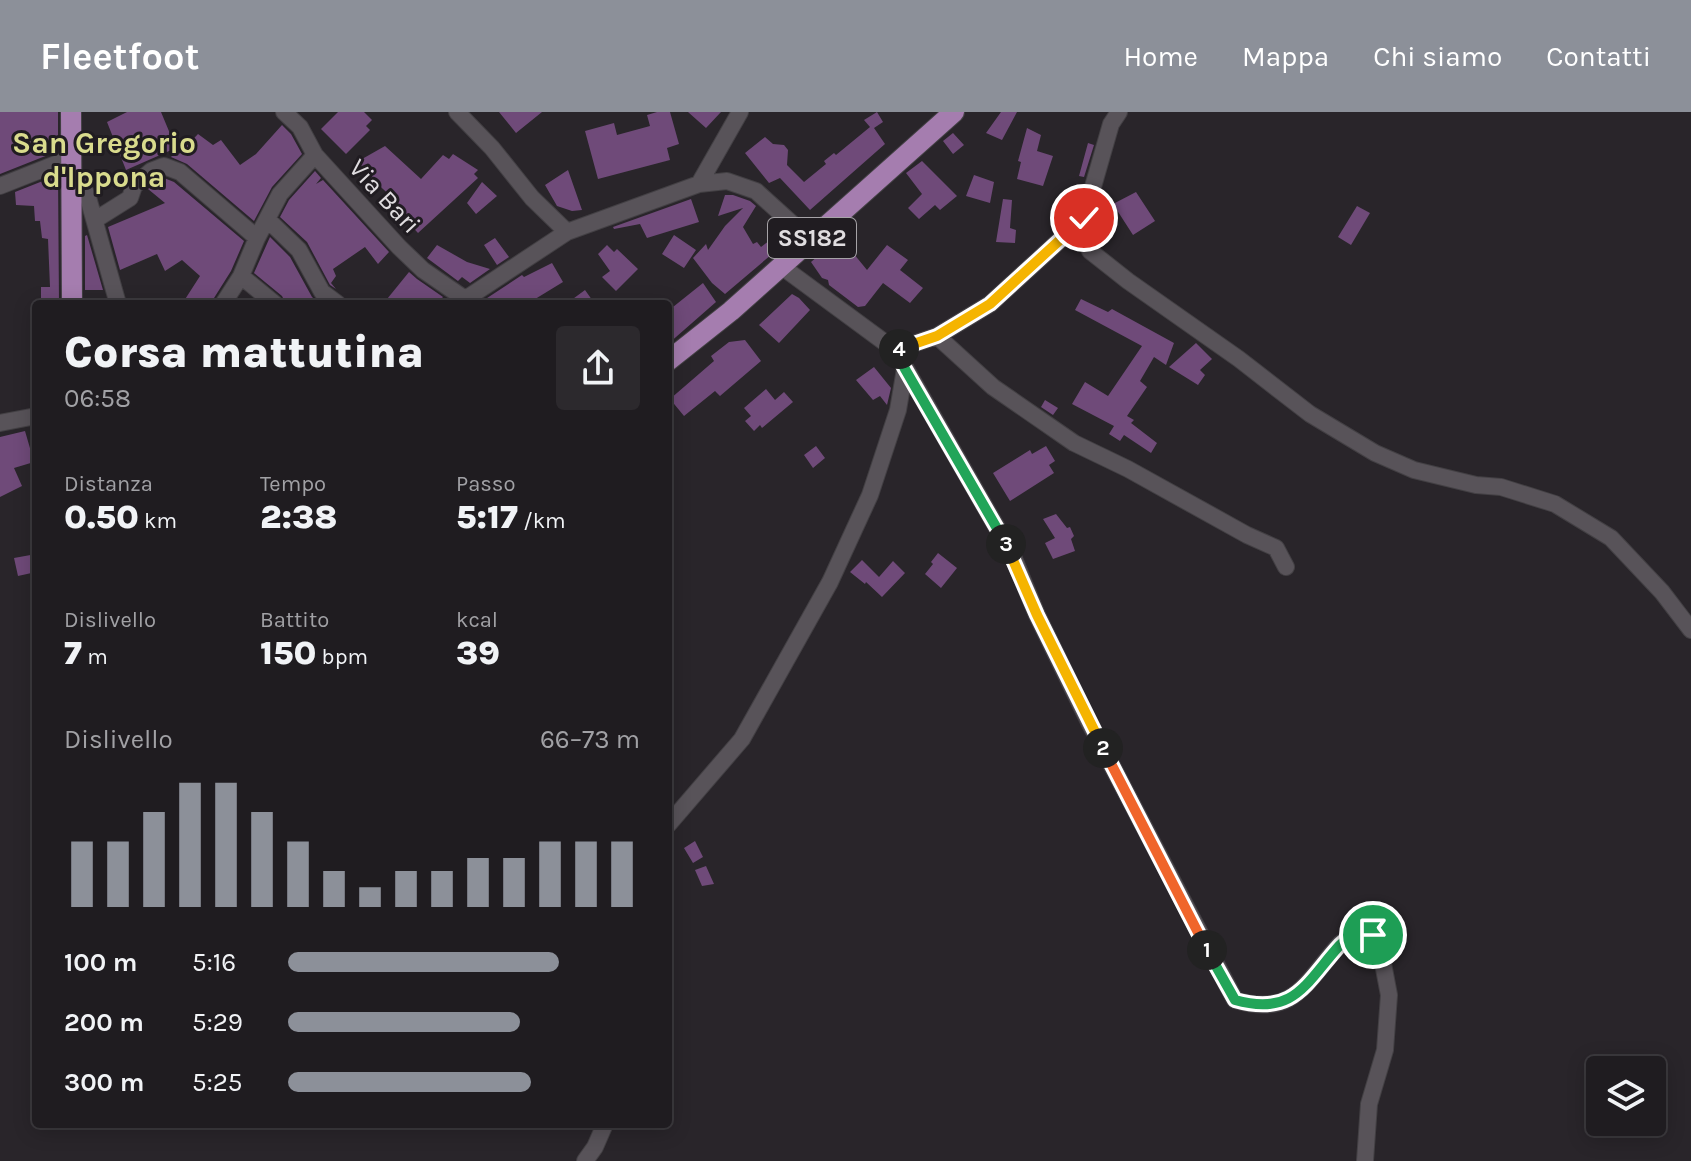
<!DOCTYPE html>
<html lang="it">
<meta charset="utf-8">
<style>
body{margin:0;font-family:Karla,sans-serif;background:#2c292d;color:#f1f3f6;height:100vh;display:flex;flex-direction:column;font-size:30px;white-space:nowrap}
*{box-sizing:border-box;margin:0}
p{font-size:26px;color:#a1a1a5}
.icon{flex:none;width:44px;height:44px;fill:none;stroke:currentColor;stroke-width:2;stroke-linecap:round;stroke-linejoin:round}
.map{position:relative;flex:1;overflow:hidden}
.side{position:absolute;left:32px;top:188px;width:640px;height:828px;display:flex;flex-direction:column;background:#1f1c20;border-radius:8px;box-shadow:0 4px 20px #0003,0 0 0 2px #3c3a3e}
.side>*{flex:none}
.tools{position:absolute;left:1586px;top:944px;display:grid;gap:16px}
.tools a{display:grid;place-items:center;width:80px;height:80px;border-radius:8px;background:#1f1c20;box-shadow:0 4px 20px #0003,0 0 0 2px #3c3a3e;font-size:40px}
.pin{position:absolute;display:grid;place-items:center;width:68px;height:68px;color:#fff;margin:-34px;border:4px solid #fff;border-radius:50%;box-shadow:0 2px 8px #0007}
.km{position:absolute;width:40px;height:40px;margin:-20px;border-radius:50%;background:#222;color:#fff;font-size:22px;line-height:40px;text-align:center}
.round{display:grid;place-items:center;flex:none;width:84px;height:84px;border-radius:8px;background:#2c292d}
.headline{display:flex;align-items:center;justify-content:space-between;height:136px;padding:0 32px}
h1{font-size:44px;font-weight:800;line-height:60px}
.metrics{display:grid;grid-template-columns:repeat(3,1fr);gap:12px;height:136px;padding:8px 32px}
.metrics div{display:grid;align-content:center}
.metrics b{font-size:34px;font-weight:800}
.metrics small{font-size:22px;font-weight:400}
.metrics p{font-size:22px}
.chart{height:224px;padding:16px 32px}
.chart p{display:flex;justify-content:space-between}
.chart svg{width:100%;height:144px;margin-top:8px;stroke:#8c9099;stroke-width:6}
ul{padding:0 32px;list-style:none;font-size:26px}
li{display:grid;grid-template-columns:128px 96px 1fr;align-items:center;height:60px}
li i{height:20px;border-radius:10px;background:#8c9099}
header{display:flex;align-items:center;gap:48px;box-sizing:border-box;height:112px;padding:0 40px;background:#8c9099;color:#fff}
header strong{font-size:38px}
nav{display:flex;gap:44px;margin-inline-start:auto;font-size:28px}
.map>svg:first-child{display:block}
.building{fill:#6f4a79}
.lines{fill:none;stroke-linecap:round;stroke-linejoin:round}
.minor-casing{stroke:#434044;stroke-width:18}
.major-casing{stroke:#434044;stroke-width:22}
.minor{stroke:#585359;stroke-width:16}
.major{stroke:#a57daf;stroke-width:20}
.split-1-casing{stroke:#fff;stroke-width:16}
.split-2-casing{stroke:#fff;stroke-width:16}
.split-3-casing{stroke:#fff;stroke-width:16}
.split-4-casing{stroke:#fff;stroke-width:16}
.split-5-casing{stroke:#fff;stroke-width:16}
.split-1{stroke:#22a559;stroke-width:10}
.split-2{stroke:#f0652b;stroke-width:10}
.split-3{stroke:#f5b400;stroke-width:10}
.split-4{stroke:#22a559;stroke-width:10}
.split-5{stroke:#f5b400;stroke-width:10}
.labels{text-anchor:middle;stroke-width:6;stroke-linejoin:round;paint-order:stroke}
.shield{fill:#201c21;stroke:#a6a3a7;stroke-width:2}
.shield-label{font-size:24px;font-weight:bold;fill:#e0dde0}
.street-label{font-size:26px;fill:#e0dde0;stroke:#201c21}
.quarter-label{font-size:30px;font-weight:bold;fill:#d9db8d;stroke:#201c21}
</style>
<header>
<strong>Fleetfoot</strong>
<nav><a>Home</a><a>Mappa</a><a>Chi siamo</a><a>Contatti</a></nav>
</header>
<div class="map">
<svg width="1691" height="1049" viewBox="0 0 1691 1049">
<rect width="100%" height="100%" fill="#29252a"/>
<!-- building -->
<path class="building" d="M0,0H58V39L0,62Z
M127,0H161L176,36L126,58L107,10Z
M338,0H364L372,8L366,14L370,18L346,42L321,17Z
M499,0H542L516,21Z
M657,0H670L679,32L667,36L670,48L598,67L585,19L614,11L617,23L650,14L647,3Z
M688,0H721L706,16Z
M877,0L883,10L874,16L885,32L810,98L780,66L769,71L745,41L765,25L773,32L784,33L788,38L787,53L804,70L826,52L824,49L834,41L836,43L870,15L864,8Z
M1001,0H1017L1002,28L986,21Z
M282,13L291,22L302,42L272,75L254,109L187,52L171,45L177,38L179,42L198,22L213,33L221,28L240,53L256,42Z
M1027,16L1041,23L1037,39L1053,44L1043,74L1017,67L1021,50L1018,49Z
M953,21L964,33L953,42L943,29Z
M1088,31L1094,33L1084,65L1079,64Z
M385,34L421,67L443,43L449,47L453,42L478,58L474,62L478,66L418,121L393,94L397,90L355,51Z
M922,49L957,84L940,98L935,93L919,107L908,96L922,82L906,61Z
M568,58L582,98L572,99L557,94L545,73Z
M315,59L321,66L316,72L323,68L389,140L378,152L365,135L333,157L336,164L331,171L336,177L330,173L307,130L280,105L289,88Z
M58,63L59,192H41V175H50L48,127L42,126L40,109H35L34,94L16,93L15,80Z
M974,63L994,70L990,91L966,84Z
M164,66L174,70L244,129L231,159L214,186L212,192H182L200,164L182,148L165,159L157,142L120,158L108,115L165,91L148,77L157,69Z
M482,70L497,84L476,102L467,91Z
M1136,80L1155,109L1133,123L1113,92Z
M725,83H733L750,89L756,94L743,115L753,132L757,130L761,135L783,118L791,126L725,182L712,171L693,146L706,132L708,138L725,114L743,96L718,104Z
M691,87L699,110L647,126L640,112L614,117L613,115Z
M1003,87L1012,88L1010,116L1016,118L1015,131L996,130Z
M1357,94L1370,101L1351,133L1338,125Z
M87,123L103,178H85V124Z
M674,123L696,138L684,156L662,142Z
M270,125L290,145L312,185L320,192H286L282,184L254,161Z
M840,125L867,158L887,133L908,148L900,158L923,176L910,191L883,171L865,194L858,195L829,173L828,168L822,166L811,150Z
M495,126L509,145L497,153L484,133Z
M437,133L467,150L490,157L470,171L462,165L458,169L427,146Z
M607,133L614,140L617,137L638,157L616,179L602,165L610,159L598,142Z
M552,151L563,170L527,192H478L522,163L524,165Z
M409,160L417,167L443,185L437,192H383Z
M703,171L716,190L668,232V199Z
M585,178L595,192H566Z
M792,182L799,186L810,198L779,231L759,213Z
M1081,187L1108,200L1112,197L1174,231L1166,253L1154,245L1140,269L1147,275L1127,304L1134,308L1131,311L1157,331L1151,341L1124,323L1120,329L1109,322L1114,314L1072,292L1085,270L1108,284L1142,234L1075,198Z
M745,228L761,249L720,284L715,279L684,304L670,287L714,249L711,244L729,230Z
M1196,231L1212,247L1200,258L1205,263L1198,273L1169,255Z
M874,255L891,276L887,293L880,284L873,288L856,268Z
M766,277L775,288L784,280L793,290L762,316L760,313L754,319L745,309L751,304L744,296Z
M1045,288L1058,296L1053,303L1041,295Z
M25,319L34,350L14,356L22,374L0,385V325Z
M816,334L825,346L813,356L804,343Z
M1046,334L1055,349L1049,353L1054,361L1010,389L993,361L1030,338L1032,342Z
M1056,402L1067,416L1070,415L1074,424L1071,427L1075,439L1053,447L1045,431L1055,426L1043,407Z
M938,441L957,456L941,476L925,462L933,452L931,450Z
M36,442V460L18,464L14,446Z
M862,448L879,465L893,449L905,461L882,485L866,470L865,472L850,460Z
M695,729L703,745L693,751L684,736Z
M706,754L714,772L702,774L695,758Z"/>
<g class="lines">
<!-- minor casing -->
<g class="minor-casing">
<path id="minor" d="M284,0L300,15L315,43L399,135L423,158L465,187
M457,0L492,36L532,86L567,120
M1119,0L1111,12L1084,106L1083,121L1090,139L1128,169L1239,247L1310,302L1375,341L1414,358L1476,373L1501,375L1555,392L1611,426L1662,480L1691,518
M72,64L87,82L118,192
M699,72L727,69L756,79L810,128
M0,74L71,46
M267,107L299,138L322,180L338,192
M95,108L130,86L134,74L151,59L164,54L180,60L257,126
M781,154L895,238L1012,442L1037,503L1089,610L1235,888C1295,906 1306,869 1340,832C1346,827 1354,822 1360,818L1373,823L1381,841L1389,883L1385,938L1369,992L1365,1049
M241,164L275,192
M223,192L241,164L257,126L280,82L315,43
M458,192L567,120L699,72L740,0
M937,224L993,275L1074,331L1128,357L1247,423L1276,436L1286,455
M895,238L937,224L990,192L1084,106
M0,311L36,304
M668,713L742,627L830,470L870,383L898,298L905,257
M585,1049L595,1035L605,1012"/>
</g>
<!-- major casing -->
<g class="major-casing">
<path id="major" d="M71,0L72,192
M668,249L731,199L954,0"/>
</g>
<!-- minor -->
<use href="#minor" class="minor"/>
<!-- major -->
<use href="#major" class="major"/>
</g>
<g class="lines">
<!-- split-1 casing -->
<g class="split-1-casing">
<path id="split-1" d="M1207,838L1235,888C1295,905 1306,870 1340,833C1346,827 1354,822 1360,818L1373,823"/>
</g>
<!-- split-2 casing -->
<g class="split-2-casing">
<path id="split-2" d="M1103,636L1207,838"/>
</g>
<!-- split-3 casing -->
<g class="split-3-casing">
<path id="split-3" d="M1006,432L1037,503L1103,636"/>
</g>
<!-- split-4 casing -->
<g class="split-4-casing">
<path id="split-4" d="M899,237L895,238L905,257L1006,432"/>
</g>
<!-- split-5 casing -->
<g class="split-5-casing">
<path id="split-5" d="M899,237L937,224L990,192L1084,106"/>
</g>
<!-- split-1 -->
<use href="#split-1" class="split-1"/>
<!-- split-2 -->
<use href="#split-2" class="split-2"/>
<!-- split-3 -->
<use href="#split-3" class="split-3"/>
<!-- split-4 -->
<use href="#split-4" class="split-4"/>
<!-- split-5 -->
<use href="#split-5" class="split-5"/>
</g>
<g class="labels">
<!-- shield labels -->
<rect class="shield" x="768" y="106" width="88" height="40" rx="6"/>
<g class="shield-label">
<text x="812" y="134">SS182</text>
</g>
<!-- street labels -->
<g class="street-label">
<text transform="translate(385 84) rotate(47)" y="9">Via Bari</text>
</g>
<!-- quarter labels -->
<g class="quarter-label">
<text x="104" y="41">San Gregorio<tspan x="104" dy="34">d'Ippona</tspan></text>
</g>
</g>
</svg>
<div class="tools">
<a><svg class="icon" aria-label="layers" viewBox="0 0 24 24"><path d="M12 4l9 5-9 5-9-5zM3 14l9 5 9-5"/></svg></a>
</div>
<div class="pin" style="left:1373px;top:823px;background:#1e9e55"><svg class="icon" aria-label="arrive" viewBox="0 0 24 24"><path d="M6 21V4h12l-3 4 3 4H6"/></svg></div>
<div class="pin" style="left:1084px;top:106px;background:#d93025"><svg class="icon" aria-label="check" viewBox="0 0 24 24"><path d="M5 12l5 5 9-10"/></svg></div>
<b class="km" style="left:1207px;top:838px">1</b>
<b class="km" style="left:1103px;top:636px">2</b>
<b class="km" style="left:1006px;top:432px">3</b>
<b class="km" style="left:899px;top:237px">4</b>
<section class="side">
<div class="headline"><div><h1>Corsa mattutina</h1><p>06:58</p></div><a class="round"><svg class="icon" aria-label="share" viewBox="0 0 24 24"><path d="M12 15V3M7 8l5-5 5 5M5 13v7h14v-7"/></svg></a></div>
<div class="metrics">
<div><p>Distanza</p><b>0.50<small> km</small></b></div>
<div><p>Tempo</p><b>2:38</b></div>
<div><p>Passo</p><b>5:17<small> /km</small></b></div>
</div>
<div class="metrics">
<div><p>Dislivello</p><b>7<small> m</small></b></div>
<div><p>Battito</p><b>150<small> bpm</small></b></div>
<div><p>kcal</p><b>39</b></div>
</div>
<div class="chart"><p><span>Dislivello</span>66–73 m</p>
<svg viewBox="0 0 160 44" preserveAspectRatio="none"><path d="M5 44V24M15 44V24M25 44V15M35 44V6M45 44V6M55 44V15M65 44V24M75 44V33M85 44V38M95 44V33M105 44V33M115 44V29M125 44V29M135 44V24M145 44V24M155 44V24"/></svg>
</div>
<ul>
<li><b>100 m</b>5:16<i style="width:77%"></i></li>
<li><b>200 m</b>5:29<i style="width:66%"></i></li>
<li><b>300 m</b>5:25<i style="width:69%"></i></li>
</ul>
</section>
</div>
